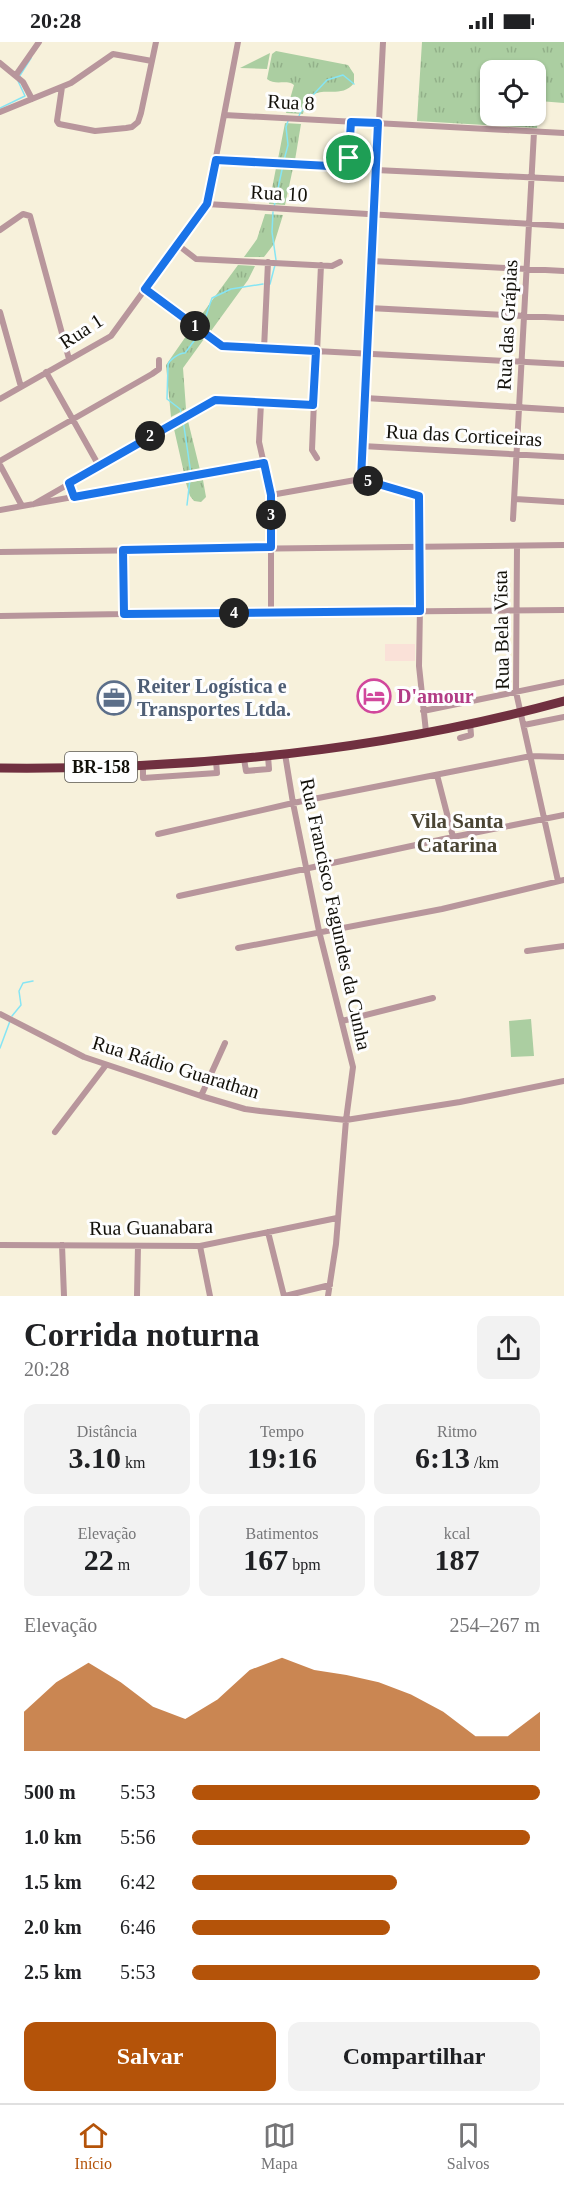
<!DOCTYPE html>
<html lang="pt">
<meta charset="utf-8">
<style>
body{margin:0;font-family:"Times New Roman",serif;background:#f2f2f2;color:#202124;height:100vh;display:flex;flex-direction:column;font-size:22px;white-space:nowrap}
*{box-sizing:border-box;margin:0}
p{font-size:20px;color:#757577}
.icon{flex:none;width:33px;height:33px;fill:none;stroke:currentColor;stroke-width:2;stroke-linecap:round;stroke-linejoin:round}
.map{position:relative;height:1254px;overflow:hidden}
.sheet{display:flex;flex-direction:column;background:#fff;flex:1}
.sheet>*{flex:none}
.controls{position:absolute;left:480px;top:18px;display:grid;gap:12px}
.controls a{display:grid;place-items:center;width:66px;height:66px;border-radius:12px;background:#fff;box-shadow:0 2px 4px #0004;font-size:30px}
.pin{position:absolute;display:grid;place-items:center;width:51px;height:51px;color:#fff;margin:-26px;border:3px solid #fff;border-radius:50%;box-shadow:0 2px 6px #0007}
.km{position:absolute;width:30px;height:30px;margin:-15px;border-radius:50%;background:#222;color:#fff;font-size:16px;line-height:30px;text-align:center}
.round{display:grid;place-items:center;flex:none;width:63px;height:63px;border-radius:12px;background:#f2f2f2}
.head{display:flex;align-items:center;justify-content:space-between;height:102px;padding:0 24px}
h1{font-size:33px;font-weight:600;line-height:45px}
.stats{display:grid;grid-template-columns:repeat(3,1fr);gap:9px;height:102px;padding:6px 24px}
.stats div{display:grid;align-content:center;border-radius:12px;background:#f2f2f2;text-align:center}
.stats b{font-size:30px;font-weight:600}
.stats small{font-size:16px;font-weight:400}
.stats p{font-size:16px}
.chart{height:168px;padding:12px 24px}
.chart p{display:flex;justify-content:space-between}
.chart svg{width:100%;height:108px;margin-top:6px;fill:#b45309;opacity:.7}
.action{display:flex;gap:12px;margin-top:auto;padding:12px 24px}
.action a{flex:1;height:69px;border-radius:12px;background:#b45309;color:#fff;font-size:24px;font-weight:600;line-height:69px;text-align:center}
.action a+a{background:#f2f2f2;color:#202124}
ul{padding:0 24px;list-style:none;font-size:20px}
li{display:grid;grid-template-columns:96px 72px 1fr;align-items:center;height:45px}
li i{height:15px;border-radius:8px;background:#b45309}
.status{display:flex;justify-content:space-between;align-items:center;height:42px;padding:0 30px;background:#fff;direction:ltr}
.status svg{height:16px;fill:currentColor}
.menu{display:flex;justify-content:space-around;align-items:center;height:84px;border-top:2px solid #e0e0e0;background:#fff;font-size:16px;color:#757577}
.menu a{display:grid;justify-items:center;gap:3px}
.menu .active{color:#b45309}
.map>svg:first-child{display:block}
.medical{fill:#fae1d8}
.grass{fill:#abcea1}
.park{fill:url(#park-tufts);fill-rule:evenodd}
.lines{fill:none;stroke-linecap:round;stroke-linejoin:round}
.stream{stroke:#86e5f4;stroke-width:1.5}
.minor{stroke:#b8969c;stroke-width:6}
.highway{stroke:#703040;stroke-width:9}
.route-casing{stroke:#fff;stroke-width:12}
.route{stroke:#1a73e8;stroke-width:8}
.labels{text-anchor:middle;stroke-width:6;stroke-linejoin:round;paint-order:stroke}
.shield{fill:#fefefe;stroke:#595752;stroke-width:1.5}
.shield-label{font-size:18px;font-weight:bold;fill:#121009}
.street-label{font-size:20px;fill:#121009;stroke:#fefefe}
.service-label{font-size:20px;font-weight:bold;fill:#4e5e75;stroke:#fefefe;text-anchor:start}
.hotel-label{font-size:20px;font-weight:bold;fill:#b23c85;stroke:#fefefe;text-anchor:start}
.neighbourhood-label{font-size:21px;font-weight:bold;fill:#4a4534;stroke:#fefefe}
</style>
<div class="status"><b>20:28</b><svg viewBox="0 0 49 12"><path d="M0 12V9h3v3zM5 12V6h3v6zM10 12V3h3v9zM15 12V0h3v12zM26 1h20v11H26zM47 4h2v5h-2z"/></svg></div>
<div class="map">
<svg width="564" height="1254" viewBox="0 0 564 1254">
<defs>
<pattern id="park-tufts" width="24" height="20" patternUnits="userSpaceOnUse" patternTransform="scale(1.5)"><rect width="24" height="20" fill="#abcea1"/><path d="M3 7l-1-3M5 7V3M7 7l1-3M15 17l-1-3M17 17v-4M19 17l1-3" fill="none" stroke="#92b089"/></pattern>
</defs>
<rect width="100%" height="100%" fill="#f7f1db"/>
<!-- medical -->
<path class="medical" d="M385,602H415V619H385Z"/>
<!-- grass -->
<path class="grass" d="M270,11L267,27L240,26Z
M531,977L534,1014L511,1015L509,979Z"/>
<!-- park -->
<path class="park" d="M422,0H564V61L539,59L537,86L417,79ZM490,28H536V74H490Z
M276,9L348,23L354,32V41C338,62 311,33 303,72L286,71L294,43C287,37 275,44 267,37L272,12Z
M285,81L301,82L295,118L278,117Z
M276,126H293L285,163L269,162Z
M265,172L283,173L274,202L264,215H244L257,197Z
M238,223L255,224L248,238L211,289L197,279Z
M191,287L204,297L183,326L186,367L171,375L166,323Z
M188,379L200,428L184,431L174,387Z
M203,438L206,455L201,460L194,459L190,454L186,441Z"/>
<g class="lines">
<!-- stream -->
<path class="stream" d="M19,35L31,16
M0,66L25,54L18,39
M299,74L301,69L306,67L313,53L327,38L343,33L354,42
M284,118L288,103L286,85L288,79
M274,165L283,123
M273,170L272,190L276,218
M268,242H270L275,223
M202,287L201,280L206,274L212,256L231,247L263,242
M182,373L180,367L167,357L168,323C169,318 179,311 185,311L200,291
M183,378L191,432
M187,463L190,437
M12,974L21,963L19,949L23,941L33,939
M0,1006L10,979"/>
<!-- minor -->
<path class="minor" d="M0,21L23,40L32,57
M16,33L39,0
M62,45L57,79L59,82L95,89L126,86L132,85L138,80L141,71L156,0
M0,70L71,41L113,12L152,19
M224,73L564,91
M216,118L348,125L351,80
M376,128L564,137
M207,162L564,184
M0,188L23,172L30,174L69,317
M178,203L196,217L332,224L340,220
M372,219L564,229
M145,247L222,304L564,322
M369,266L564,276
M0,270L21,345
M264,307L268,220
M316,309L312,408L317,416
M317,310L321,223
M46,330L99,424
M365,356L564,368
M0,357L111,294L207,162L238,0
M261,361L259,400L271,453V570
M362,404L564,415
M0,419L152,332L159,327V318
M0,423L22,464
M361,437L383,0
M271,453L361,437L419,455L421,505L419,624L426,690
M515,457L564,460
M34,462L215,358L313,363
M0,468L264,421
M513,477L534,90
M517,504L516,650L558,839
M123,508L124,572
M0,510L564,503
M0,574L124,572L564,568
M423,669L564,640
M524,683L564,675
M460,696L471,693L470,681
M285,712L293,761L319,889L353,1025L346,1078L336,1202L328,1254
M244,717L246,729L269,727L268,714
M143,724V736L217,731L216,719
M437,733L453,795
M158,792L293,761L531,714L564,715
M179,854L453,795L564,773
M238,906L442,867L564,838
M527,909L564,904
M0,972L84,1015L201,1054L245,1067L260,1069L346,1078L460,1060L564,1039
M342,979L433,956
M201,1054L225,1001
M55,1090L106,1023
M268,1190L284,1254
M0,1203L200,1204L337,1176
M62,1203L64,1254
M200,1204L210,1254
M137,1254L138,1204
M285,1254L330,1243"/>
<!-- highway -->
<path class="highway" d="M0,726C190,728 381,709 564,659"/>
</g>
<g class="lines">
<!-- route casing -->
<g class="route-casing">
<path id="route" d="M351,80L378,81L361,437L419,454L420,569L124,572L123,508L271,505V453L264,421L74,455L69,441L215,358L313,363L316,309L222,304L145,247L207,162L216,118L348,125Z"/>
</g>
<!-- route -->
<use href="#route" class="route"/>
</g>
<!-- icons -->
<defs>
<g id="hotel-ring" transform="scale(1.725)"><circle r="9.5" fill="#fefefe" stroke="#d1479c" stroke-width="1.5"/><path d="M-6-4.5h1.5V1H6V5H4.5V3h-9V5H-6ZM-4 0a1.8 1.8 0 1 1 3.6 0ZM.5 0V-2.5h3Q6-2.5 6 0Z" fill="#d1479c"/></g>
<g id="office-ring" transform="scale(1.725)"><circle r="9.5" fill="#fefefe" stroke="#5c6f8a" stroke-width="1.5"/><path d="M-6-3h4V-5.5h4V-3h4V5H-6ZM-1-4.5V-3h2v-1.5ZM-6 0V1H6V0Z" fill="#5c6f8a"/></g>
</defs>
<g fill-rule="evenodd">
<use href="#hotel-ring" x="374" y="654"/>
<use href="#office-ring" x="114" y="656"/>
</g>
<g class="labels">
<!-- shield labels -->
<rect class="shield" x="65" y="710" width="72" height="30" rx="4.5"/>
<g class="shield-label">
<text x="101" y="731">BR-158</text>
</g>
<!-- street labels -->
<g class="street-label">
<text transform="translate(291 60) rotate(3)" y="7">Rua 8</text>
<text transform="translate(279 151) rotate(3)" y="7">Rua 10</text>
<text transform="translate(507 283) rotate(-87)" y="7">Rua das Grápias</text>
<text transform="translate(81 289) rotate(-33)" y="7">Rua 1</text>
<text transform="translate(464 393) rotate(3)" y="7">Rua das Corticeiras</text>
<text transform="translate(501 588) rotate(-91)" y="7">Rua Bela Vista</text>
<text transform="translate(336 872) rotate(78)" y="7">Rua Francisco Fagundes da Cunha</text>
<text transform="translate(176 1025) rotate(17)" y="7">Rua Rádio Guarathan</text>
<text transform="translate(151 1185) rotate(-1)" y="7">Rua Guanabara</text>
</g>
<!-- service labels -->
<g class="service-label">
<text x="137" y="651">Reiter Logística e<tspan x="137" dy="23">Transportes Ltda.</tspan></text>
</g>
<!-- hotel labels -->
<g class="hotel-label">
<text x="397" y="661">D'amour</text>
</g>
<!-- neighbourhood labels -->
<g class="neighbourhood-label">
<text x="457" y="786">Vila Santa<tspan x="457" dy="24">Catarina</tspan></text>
</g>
</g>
</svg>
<div class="controls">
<a><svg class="icon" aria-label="locate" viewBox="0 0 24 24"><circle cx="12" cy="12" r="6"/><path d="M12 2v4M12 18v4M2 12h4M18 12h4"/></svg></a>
</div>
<div class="pin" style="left:349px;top:116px;background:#1e9e55"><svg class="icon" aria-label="arrive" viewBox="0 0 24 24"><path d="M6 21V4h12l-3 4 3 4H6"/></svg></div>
<b class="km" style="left:195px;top:284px">1</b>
<b class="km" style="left:150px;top:394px">2</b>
<b class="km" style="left:271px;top:473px">3</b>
<b class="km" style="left:234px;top:571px">4</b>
<b class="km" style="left:368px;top:439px">5</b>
</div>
<section class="sheet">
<div class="head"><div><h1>Corrida noturna</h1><p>20:28</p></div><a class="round"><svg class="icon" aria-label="share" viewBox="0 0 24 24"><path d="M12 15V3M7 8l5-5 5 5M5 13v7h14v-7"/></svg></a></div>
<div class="stats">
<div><p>Distância</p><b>3.10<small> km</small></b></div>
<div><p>Tempo</p><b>19:16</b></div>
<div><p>Ritmo</p><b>6:13<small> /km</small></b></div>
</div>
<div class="stats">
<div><p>Elevação</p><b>22<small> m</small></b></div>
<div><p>Batimentos</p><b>167<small> bpm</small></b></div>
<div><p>kcal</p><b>187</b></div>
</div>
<div class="chart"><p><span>Elevação</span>254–267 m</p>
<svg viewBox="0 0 160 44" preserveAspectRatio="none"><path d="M0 44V28L10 16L20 8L30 16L40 26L50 31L60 23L70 11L80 6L90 11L100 13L110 16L120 21L130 28L140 38L150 38L160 28V44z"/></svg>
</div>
<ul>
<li><b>500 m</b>5:53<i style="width:100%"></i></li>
<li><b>1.0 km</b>5:56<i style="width:97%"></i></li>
<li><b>1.5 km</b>6:42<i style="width:59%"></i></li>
<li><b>2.0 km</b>6:46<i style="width:57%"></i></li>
<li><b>2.5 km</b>5:53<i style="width:100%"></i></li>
</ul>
<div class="action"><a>Salvar</a><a>Compartilhar</a></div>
</section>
<nav class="menu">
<a class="active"><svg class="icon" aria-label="home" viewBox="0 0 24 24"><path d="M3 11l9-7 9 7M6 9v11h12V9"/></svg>Início</a>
<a><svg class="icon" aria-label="map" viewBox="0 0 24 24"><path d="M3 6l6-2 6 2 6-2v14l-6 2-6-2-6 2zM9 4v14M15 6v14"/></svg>Mapa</a>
<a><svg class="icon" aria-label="saved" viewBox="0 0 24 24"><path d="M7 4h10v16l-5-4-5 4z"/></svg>Salvos</a>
</nav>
